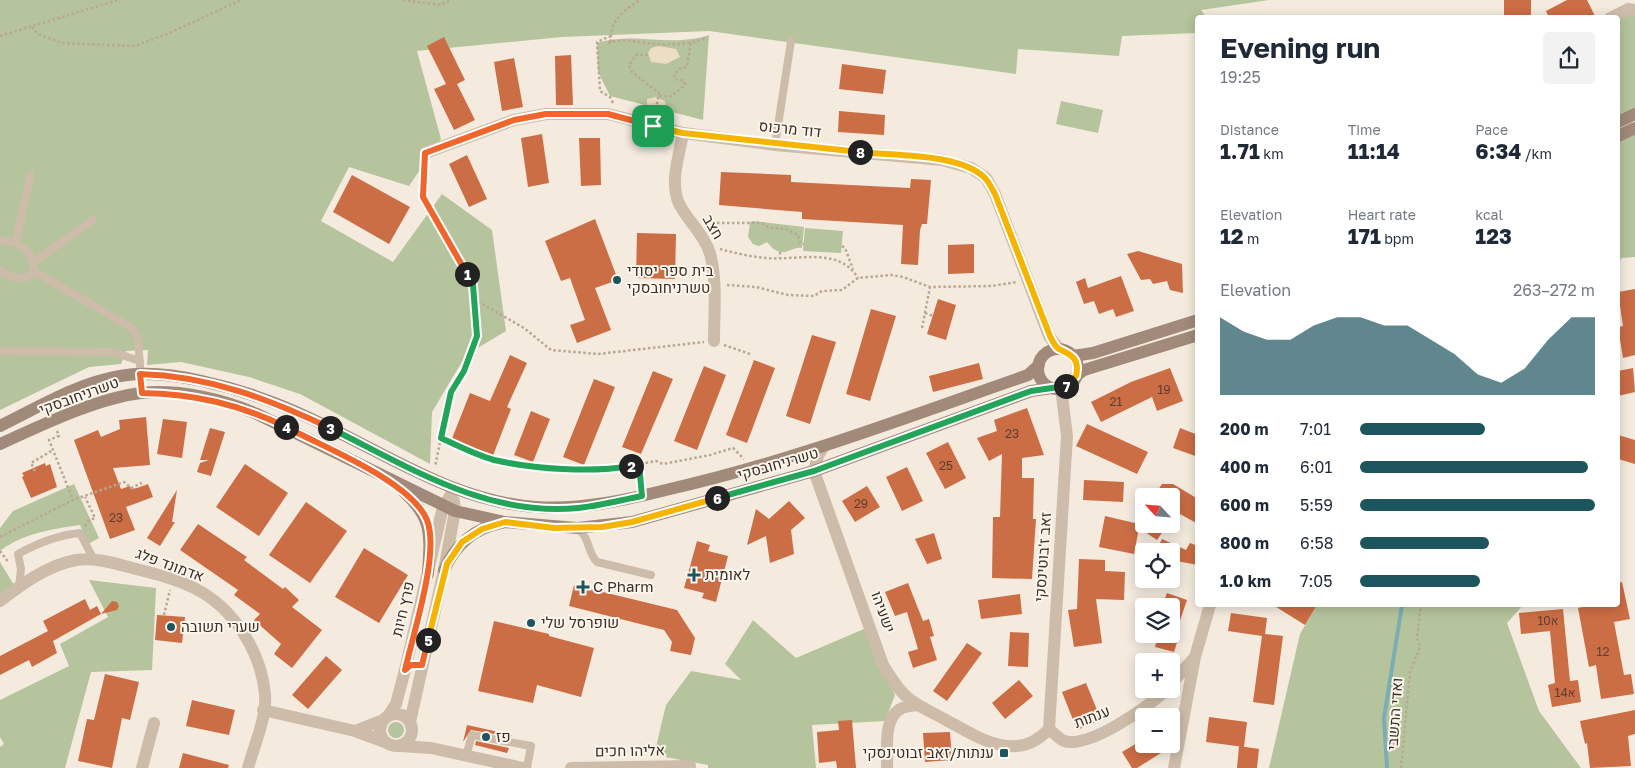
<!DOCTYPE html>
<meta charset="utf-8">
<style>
body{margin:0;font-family:"Golos Text",Heebo,sans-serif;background:#f2f2f3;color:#1f2937;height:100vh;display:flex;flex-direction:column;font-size:19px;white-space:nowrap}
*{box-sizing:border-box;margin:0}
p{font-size:16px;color:#747a83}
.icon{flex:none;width:28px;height:28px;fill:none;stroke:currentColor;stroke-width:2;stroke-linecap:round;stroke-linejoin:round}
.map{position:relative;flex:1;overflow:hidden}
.drawer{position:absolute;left:1195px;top:15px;width:425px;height:592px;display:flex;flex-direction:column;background:#fff;border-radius:5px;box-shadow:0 2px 12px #0003}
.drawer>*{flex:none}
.needle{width:32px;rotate:296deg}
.buttons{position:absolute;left:1135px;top:488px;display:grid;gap:10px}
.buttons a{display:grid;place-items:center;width:45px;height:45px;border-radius:5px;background:#fff;box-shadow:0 2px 12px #0003;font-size:25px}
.pin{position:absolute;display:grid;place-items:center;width:42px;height:42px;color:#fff;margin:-21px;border-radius:10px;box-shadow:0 2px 8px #0006}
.km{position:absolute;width:25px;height:25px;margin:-12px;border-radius:50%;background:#222;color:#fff;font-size:14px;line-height:25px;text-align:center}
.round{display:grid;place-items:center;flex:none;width:52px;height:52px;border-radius:5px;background:#f2f2f3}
.headline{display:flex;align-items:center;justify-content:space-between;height:85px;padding:0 25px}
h1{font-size:28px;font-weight:700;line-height:38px}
.figures{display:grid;grid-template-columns:repeat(3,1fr);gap:8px;height:85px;padding:5px 25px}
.figures div{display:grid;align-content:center}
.figures b{font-size:21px;font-weight:700}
.figures small{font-size:14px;font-weight:400}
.figures p{font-size:14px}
.chart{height:140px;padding:10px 25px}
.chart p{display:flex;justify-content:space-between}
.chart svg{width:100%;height:90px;margin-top:5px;fill:#1c555e;opacity:.7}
ul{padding:0 25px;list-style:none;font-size:16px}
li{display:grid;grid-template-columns:80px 60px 1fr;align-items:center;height:38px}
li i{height:12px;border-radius:6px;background:#1c555e}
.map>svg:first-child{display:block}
.green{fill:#b5c49d}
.plaza{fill:#ecddc5}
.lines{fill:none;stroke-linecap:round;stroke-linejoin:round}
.stream{stroke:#7badb2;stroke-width:4}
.building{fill:#cb6d45}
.path{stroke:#b9a693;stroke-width:2.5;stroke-dasharray:2.5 2.5;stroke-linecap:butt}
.lane{stroke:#cdbca9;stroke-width:8}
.street{stroke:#cdbca9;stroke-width:12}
.secondary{stroke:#a18a7a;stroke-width:12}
.split-1-casing{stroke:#fff;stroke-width:10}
.split-2-casing{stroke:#fff;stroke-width:10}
.split-3-casing{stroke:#fff;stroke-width:10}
.split-4-casing{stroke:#fff;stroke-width:10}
.split-5-casing{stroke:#fff;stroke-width:10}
.split-6-casing{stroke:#fff;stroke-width:10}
.split-7-casing{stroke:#fff;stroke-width:10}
.split-8-casing{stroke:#fff;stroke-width:10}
.split-9-casing{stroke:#fff;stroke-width:10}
.split-1{stroke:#f0652b;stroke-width:6}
.split-2{stroke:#22a559;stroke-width:6}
.split-3{stroke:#22a559;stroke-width:6}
.split-4{stroke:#f0652b;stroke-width:6}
.split-5{stroke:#f0652b;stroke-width:6}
.split-6{stroke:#f5b400;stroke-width:6}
.split-7{stroke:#22a559;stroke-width:6}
.split-8{stroke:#f5b400;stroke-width:6}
.split-9{stroke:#f5b400;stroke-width:6}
.poi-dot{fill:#1c555e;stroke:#fbf5eb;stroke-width:2}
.labels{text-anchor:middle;stroke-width:4;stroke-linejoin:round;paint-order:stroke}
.number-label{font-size:12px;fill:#5e3e30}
.street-label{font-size:15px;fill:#3a2f29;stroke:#fbf5eb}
.poi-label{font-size:15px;fill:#3a2f29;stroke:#fbf5eb;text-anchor:start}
</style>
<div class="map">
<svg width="1635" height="768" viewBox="0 0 1635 768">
<rect width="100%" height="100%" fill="#f4ebde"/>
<!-- green -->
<path class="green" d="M0,0H1269L1201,10L1206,17L1198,18L1197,33L1122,36L1119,56L1018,49L1016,74L709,31L562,37L417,51L441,139L409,186L349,167L321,221L393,262L442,194L492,230L506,331L466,355L432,412L430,464L300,394L249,377L181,362L147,365L148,350L126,351L121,364L89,367L0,410Z
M1626,13L1635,15V108L1618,115L1617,18Z
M709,35L703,120L610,96L598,72L597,43C635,31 670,48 709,35Z
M1061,101L1103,110L1098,133L1056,124Z
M1635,133V257L1621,258L1618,269V140Z
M753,221L804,227L802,248C789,246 783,262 767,242L759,246L753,244L748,237L750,222Z
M805,228L843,231L841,253L803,251Z
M74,484L99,538L88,544L80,525C53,529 23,533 0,551V528L13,511Z
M0,562L14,585L0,596Z
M89,580L156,588L152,670L91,672L65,768H0V747L4,744L0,737V700L69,666L60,644L108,617Z
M1317,605H1523L1507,623L1539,711L1581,768H1269L1300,634Z
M753,620L796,658L864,629L895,695L885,721L812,725L816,768H708V765L654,755L666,705L691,671L741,680L725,664Z
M388 730a8 8 0 1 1 16 0a8 8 0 1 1-16 0Z"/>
<!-- plaza -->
<path class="plaza" d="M659,46L676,49L680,57L666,64L651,62L648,53L651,48Z
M656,97L665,101L666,109L647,105V99Z"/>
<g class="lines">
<!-- stream -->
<path class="stream" d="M1387,768L1384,718L1402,605"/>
</g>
<!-- building -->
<path class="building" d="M1504,0H1531V17H1504Z
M1567,0H1587L1596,18H1549L1546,11Z
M444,37L465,80L457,84L475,120L454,130L434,89L446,84L427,46Z
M571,55L573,105H556L555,56Z
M514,58L523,107L502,111L494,62Z
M842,64L886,70L883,94L839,89Z
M839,111L885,115L884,135L838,132Z
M542,134L549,183L528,187L521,138Z
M579,138H600L601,185L581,186Z
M467,155L487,199L469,207L449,164Z
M721,172L791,175V182L910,188L911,179L931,180L927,224H922L920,230L918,265L901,264L903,225L802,219V212L719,205Z
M352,175L410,207L389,244L333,212Z
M595,219L618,280L595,288L611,330L577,343L570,325L585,320L570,278L561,281L545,241Z
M637,233L676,234L675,279L636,278Z
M974,244V273L948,274V245Z
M1138,251L1182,264L1183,293L1170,290L1167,281L1153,284L1150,279L1141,280L1127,254Z
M1121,276L1134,311L1116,317L1113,309L1099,314L1094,301L1084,304L1076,282L1085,278L1088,288Z
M1635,289V355L1623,358L1618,327L1623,326L1618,292Z
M938,299L956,305L946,340L927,334Z
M871,309L896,316L870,401L846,394Z
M812,335L836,342L810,424L786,416Z
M510,355L527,363L507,407L511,409L492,458L451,441L470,393L490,401Z
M754,360L775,368L747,443L726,435Z
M979,363L983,379L933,392L929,376Z
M704,366L726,375L697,450L674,441Z
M1170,368L1183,401L1157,411L1152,397L1101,422L1091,402L1131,382Z
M1633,368L1635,392L1618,396V371Z
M653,371L673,379L641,454L622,447Z
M594,379L615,387L584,465L563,457Z
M1027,408L1044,455L1022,458V478H1034L1033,519H1036L1032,579L992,578L993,517H1000L1002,454L989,461L977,438L997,431L994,420Z
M531,411L550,419L533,462L514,455Z
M146,417L150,465L113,468L121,489L130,486L131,489L137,488L148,484L153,497L126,507L135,530L110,539L74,440L98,430L101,437L120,429L119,420Z
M163,419L187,422L182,458L157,454Z
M1087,424L1148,452L1137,474L1076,446Z
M210,428L225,432L211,476L197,472L200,463L209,460H200Z
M1180,428L1198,435V457L1173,448Z
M1618,435L1635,440V464L1618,459Z
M948,442L966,478L945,489L926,453Z
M45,463L46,466L50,464L57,487L31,498L22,477L24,476L22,473Z
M245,464L288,493L259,536L216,507Z
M907,467L923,501L902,511L886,477Z
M1084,480L1124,482L1123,502L1083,500Z
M1162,484H1173L1198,499V524L1171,509V496H1154Z
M867,486L880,507L855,522L842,501Z
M177,490L172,522H175L160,546L147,538Z
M789,501L805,518L791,530L794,554L770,563L766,536L747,545L756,509L769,519Z
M306,502L347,531L310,583L269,555Z
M1105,516L1139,524H1168L1157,540L1139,528L1134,554L1099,547Z
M198,524L247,557L244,560L283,589L285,587L299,600L292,607L322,630L292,668L274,654L281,644L254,620L260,614L234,595L238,590L180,550Z
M934,533L942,559L927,564L915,539Z
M1162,539L1186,550L1190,543L1198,546V565L1171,560V551H1156Z
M697,541L710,545L708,551L728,556L716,602L702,598L704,593L684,588Z
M364,548L408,575L379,623L335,597Z
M1079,559L1105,560V571L1125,572L1124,600L1096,599L1102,643L1074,647L1068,610L1077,609Z
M1622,582L1630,619L1614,622L1624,675L1631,674L1634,694L1601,699L1596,665L1589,667L1578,608L1592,605H1618V583Z
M908,583L923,621L929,619L934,636L930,637L937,660L913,668L908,652L918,649L907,612L895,616L885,592Z
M574,585L677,610L695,638L691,655L670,651L672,642L664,630L569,606Z
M1167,593L1187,600L1174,638L1178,639L1174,652L1155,647L1158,634L1171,638V606H1162Z
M1020,594L1022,614L981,619L978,600Z
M85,599L90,610L97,606L101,614L112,601L117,602L119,606L117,610L101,614L53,641L57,653L32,667L29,660L0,675V656L48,631L43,621Z
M1273,605H1317L1305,625Z
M1563,609L1570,681L1578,680L1581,702L1552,707L1548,685L1555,683L1550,631L1521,634L1519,613Z
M1231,613L1267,618L1265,634L1283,636L1274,705L1253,702L1262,636L1228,631Z
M157,615L185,617L182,643L155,640Z
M494,621L549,634V636L594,648L581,697L537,685L533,703L478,691Z
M1010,632L1029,633L1028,667L1008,666Z
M967,643L982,653L947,701L933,691Z
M326,656L342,670L308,709L292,695Z
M105,674L139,682L130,720L122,718L112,768L78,761L87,719L94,720Z
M1019,680L1033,696L1005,719L992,703Z
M1086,683L1101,720L1077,730L1062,692Z
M192,700L235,710L229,735L186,726Z
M1635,710V734L1628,736L1631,766L1590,768L1587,743L1585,744L1580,721Z
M1209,717L1247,722L1244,747L1206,742Z
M852,720L856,768H837L836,761L819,763L817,732L839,730L838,721Z
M467,725L512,735L511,737L471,730L463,742Z
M950,732L952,760L925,762L923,733Z
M1144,739V744H1170L1169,748L1137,768H1132L1122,752Z
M476,741L509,748L507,753L475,745Z
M1239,746L1259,749L1257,768H1237Z
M183,753L229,765L228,768H179Z"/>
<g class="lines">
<!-- path -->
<path class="path" d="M403,0L440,5L452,0
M32,27L38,34L62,43L134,46L165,35L241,0
M0,36L118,0
M611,36L597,42L600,91L610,97L613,103
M611,42C609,21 624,10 640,0
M608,43C625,38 637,42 654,44C672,45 690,44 707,38
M648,55H636L629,65L632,72L659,93L655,114
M659,96H671L685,85L684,81L675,79L674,75L679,69L687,67L691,42
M424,163L423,197L473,285L477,336L464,371L449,398L435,467
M707,223H762L770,228L786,229L798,235L800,243L804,244
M842,246L845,248L853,269
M720,249C735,253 751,257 767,258C796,261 839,246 858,278
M780,252V258
M727,285L756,287L788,295L814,296L822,291L842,290L858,278L891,275L903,277L930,287L992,286L1017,282
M474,299L524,328L551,350L598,354L704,342
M925,313L933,316
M922,328L930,287
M724,345L750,354
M57,431L59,436L49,440L73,500
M441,438L494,460L555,468H619L656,461L663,464L710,455L733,448L744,459
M639,464L641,485
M35,471L31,463L53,450
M85,526L88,521L95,518L85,497
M0,537L73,500L124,482L131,488L142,483
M0,551L9,563
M164,615L170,590
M1401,768L1410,672L1420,647L1417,638L1421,605"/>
<!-- lane -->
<path class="lane" d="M775,145L791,41
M0,240C19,241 34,251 34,271L26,278L13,277L0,271
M16,243L30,175
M34,262L93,220
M34,271L132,328L138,340L142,393
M0,351L113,352L140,361
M577,528C590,537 587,552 597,562L651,575
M19,587L21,569L18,554C38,543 57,535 80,533L94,560
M466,756L472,735L531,746L527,768"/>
<!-- street -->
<path class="street" d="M1610,18L1628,9L1635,10
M683,133C680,152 672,175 676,194C679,214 705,232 711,257C717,284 714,314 714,341
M425,153L514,120L546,114H608L683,133L775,145L942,160L971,168L986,178L995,194L1049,336L1059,349
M824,446L818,456L814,471L883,665C889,674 894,683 901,691C912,704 930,711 946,720C979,738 1017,764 1049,729
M0,601C22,584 48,565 76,560C96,557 117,564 136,569C156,574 176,579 194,588C233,607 261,651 265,694C267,718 254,745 248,768
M1171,684L1195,657
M263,710L355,731L385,742
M380 730a16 16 0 1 1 32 0a16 16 0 1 1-32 0Z
M388,716L396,704L405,670L443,507L454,490
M410,722L444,570L455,511L454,501
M1049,729L1067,436L1061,388
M1049,729C1053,732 1059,739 1064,741C1089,749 1150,706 1167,689
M355,731L383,720
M401,746L431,748L523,768
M142,768L154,723
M571,768L690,766
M887,768C888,750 882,718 902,708C906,706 913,706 917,705
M1174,768L1195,657L1210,605"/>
<!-- secondary -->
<path class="secondary" d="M1618,122L1635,114
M1618,136L1635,128
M1038 369a20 20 0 1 1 40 0a20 20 0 1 1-40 0Z
M1073,356L1093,353L1198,320
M1076,376L1084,370L1198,335
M0,426C39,407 78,383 120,376C147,371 175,375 202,381C248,391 292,408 334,430C399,462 461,502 536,507C582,510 626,500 670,489C793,461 910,416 1028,375L1039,365
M0,444C40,426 97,398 141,393C179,389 223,399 257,414L455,511L505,522L577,528L632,522L814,471L1031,391L1052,388
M404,492C434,519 430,537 428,574
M444,570C455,546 474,528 501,523"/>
</g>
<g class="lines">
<!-- split-1 casing -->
<g class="split-1-casing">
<path id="split-1" d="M467,274L423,197L425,153L514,120L546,114H608L653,126"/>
</g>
<!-- split-2 casing -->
<g class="split-2-casing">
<path id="split-2" d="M467,274L473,285L477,336L464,371L451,392L441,438C458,446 476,455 494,460C534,469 591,473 631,466"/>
</g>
<!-- split-3 casing -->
<g class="split-3-casing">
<path id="split-3" d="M330,428C409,467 486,517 578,508C599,506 621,500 642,496L639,464L631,466"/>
</g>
<!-- split-4 casing -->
<g class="split-4-casing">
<path id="split-4" d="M286,427C239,404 194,394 142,393L140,374C209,376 269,399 330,428"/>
</g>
<!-- split-5 casing -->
<g class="split-5-casing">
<path id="split-5" d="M286,427C323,447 411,481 427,520C440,553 413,634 405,670L411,665H422L428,640"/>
</g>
<!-- split-6 casing -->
<g class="split-6-casing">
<path id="split-6" d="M428,640L447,564L462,542L482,529L505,522L554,528L602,527L632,522L717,498"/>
</g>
<!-- split-7 casing -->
<g class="split-7-casing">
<path id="split-7" d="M717,498L814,471L1031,391L1066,386"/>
</g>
<!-- split-8 casing -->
<g class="split-8-casing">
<path id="split-8" d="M860,152C894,156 960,153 985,178C989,182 992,189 995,194L1050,336C1052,340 1055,347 1059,349C1072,355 1080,359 1076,376L1066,386"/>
</g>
<!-- split-9 casing -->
<g class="split-9-casing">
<path id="split-9" d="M653,126L683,133L860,152"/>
</g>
<!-- split-1 -->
<use href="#split-1" class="split-1"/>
<!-- split-2 -->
<use href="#split-2" class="split-2"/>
<!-- split-3 -->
<use href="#split-3" class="split-3"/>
<!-- split-4 -->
<use href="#split-4" class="split-4"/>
<!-- split-5 -->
<use href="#split-5" class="split-5"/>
<!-- split-6 -->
<use href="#split-6" class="split-6"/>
<!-- split-7 -->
<use href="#split-7" class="split-7"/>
<!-- split-8 -->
<use href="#split-8" class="split-8"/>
<!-- split-9 -->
<use href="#split-9" class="split-9"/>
</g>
<!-- markers -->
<g class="poi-dot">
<circle cx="617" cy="280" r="5"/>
<path d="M691.5 567.5h5v5h5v5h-5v5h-5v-5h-5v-5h5z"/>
<path d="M580.5 579.5h5v5h5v5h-5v5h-5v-5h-5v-5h5z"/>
<circle cx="531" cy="623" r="5"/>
<circle cx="171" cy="627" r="5"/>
<circle cx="486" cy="737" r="5"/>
<rect x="999" y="748" width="10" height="10" rx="2.5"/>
</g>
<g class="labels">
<!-- number labels -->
<g class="number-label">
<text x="1164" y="394">19</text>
<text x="1116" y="406">21</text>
<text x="1012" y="438">23</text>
<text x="946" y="470">25</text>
<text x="861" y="508">29</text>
<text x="116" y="522">23</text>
<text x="1548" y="625">10א</text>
<text x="1603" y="656">12</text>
<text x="1565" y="697">14א</text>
</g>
<!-- street labels -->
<g class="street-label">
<text transform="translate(790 129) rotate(6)" y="5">דוד מרכוס</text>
<text transform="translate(713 227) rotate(60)" y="5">חצב</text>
<text transform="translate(79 396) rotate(-20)" y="5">טשרניחובסקי</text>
<text transform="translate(778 464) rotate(-16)" y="5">טשרניחובסקי</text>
<text transform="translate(1043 557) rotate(-86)" y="5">זאב ז'בוטינסקי</text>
<text transform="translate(170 565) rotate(20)" y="5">אדמונד פלג</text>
<text transform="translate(403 609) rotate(-77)" y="5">פרץ חיות</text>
<text transform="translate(883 612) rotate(70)" y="5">ישעיהו</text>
<text transform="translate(1395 714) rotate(-86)" y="5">ואדי התשבי</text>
<text transform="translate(1092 717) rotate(-21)" y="5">ענתות</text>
<text transform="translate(630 751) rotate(-1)" y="5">אליהו חכים</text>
</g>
<!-- poi labels -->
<g class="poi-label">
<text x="627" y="276">בית ספר יסודי<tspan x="627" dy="17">טשרניחובסקי</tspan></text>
<text x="705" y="580">לאומית</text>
<text x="593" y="592">C Pharm</text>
<text x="541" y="628">שופרסל שלי</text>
<text x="181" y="632">שערי תשובה</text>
<text x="496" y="742">פז</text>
<text x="994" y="758" text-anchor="end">ענתות/זאב זבוטינסקי</text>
</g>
</g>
</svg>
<div class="buttons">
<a><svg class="needle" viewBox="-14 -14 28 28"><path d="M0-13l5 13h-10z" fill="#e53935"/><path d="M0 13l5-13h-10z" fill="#747a83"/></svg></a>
<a><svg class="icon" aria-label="locate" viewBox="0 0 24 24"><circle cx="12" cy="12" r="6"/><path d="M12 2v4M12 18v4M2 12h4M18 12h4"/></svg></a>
<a><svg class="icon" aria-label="layers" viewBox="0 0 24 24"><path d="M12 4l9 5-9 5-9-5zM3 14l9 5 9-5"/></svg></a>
<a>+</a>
<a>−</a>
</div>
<div class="pin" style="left:653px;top:126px;background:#1e9e55"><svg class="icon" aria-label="arrive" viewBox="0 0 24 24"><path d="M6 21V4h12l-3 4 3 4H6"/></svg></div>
<b class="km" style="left:467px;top:274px">1</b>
<b class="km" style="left:631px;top:466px">2</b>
<b class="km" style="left:330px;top:428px">3</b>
<b class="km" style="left:286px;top:427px">4</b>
<b class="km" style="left:428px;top:640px">5</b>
<b class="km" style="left:717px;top:498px">6</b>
<b class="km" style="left:1066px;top:386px">7</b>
<b class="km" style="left:860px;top:152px">8</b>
<section class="drawer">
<div class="headline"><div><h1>Evening run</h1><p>19:25</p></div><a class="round"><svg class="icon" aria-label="share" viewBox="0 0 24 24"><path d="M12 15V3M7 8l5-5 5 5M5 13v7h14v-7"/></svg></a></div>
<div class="figures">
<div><p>Distance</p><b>1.71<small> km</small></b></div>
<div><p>Time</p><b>11:14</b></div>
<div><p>Pace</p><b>6:34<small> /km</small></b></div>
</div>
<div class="figures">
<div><p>Elevation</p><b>12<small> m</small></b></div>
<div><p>Heart rate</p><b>171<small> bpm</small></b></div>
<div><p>kcal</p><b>123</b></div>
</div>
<div class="chart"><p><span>Elevation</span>263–272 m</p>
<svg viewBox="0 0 160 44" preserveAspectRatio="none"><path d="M0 44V6L10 13L20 17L30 17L40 10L50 6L60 6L70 10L80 10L90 17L100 24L110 34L120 38L130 31L140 17L150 6L160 6V44z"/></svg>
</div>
<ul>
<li><b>200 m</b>7:01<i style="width:53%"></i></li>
<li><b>400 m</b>6:01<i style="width:97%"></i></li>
<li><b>600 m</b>5:59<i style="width:100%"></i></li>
<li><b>800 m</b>6:58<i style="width:55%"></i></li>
<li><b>1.0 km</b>7:05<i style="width:51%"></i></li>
</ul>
</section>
</div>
